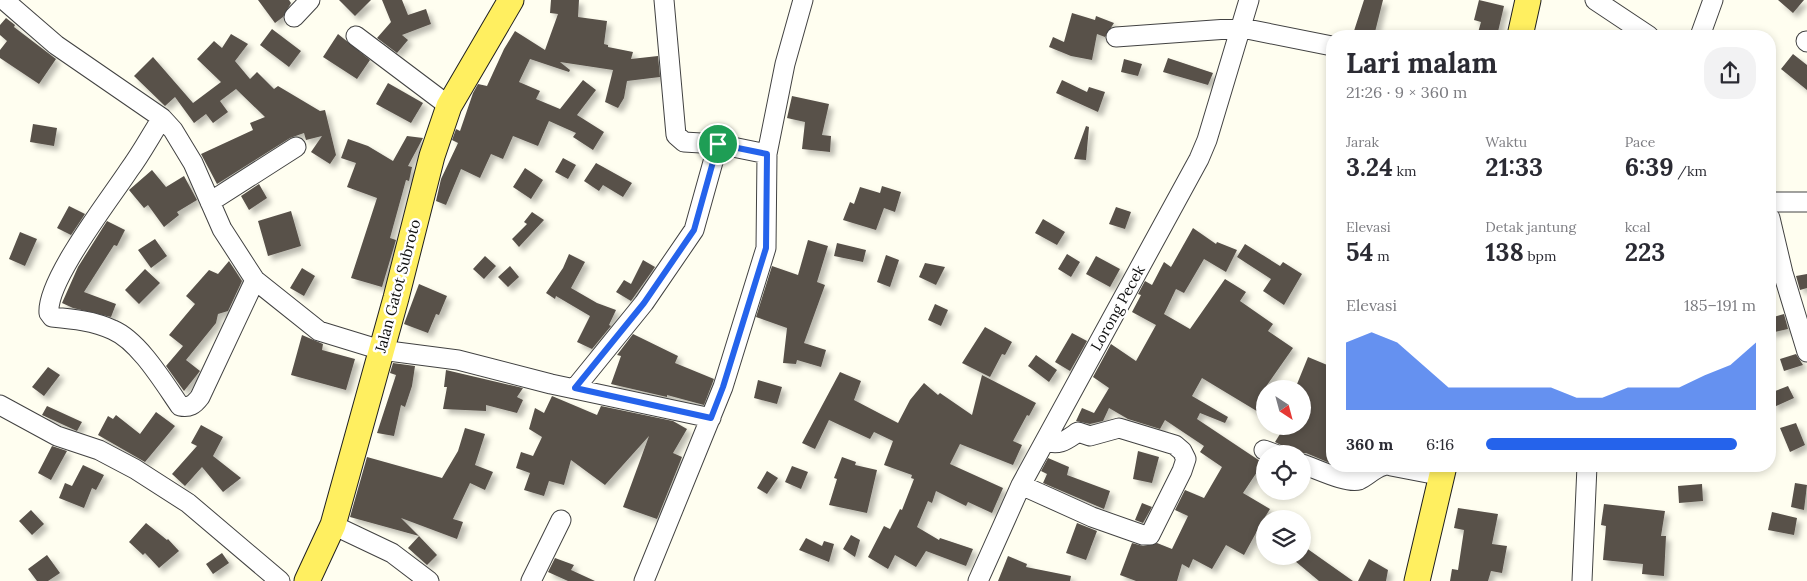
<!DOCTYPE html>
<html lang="id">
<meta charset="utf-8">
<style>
body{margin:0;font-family:Lora,serif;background:#f2f2f3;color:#2b2b33;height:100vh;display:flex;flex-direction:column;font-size:19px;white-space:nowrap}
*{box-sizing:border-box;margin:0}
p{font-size:16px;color:#7c7c81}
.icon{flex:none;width:28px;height:28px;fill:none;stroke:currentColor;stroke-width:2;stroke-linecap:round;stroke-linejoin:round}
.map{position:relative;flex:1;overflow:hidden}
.drawer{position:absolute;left:1326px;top:30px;width:450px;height:442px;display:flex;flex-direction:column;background:#fff;border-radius:20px;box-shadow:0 2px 8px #0003}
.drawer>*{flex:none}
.needle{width:32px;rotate:144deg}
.tools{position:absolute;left:1256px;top:380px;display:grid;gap:10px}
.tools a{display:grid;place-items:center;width:55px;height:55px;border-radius:50%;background:#fff;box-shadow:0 2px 8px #0003;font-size:25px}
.pin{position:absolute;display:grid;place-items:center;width:42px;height:42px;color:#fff;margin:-21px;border:2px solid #fff;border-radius:50%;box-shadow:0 1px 5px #0007}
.round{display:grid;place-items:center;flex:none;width:52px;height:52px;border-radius:20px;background:#f2f2f3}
.overview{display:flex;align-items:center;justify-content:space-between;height:85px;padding:0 20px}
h1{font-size:28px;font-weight:700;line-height:38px}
.figures{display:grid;grid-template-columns:repeat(3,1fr);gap:8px;height:85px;padding:5px 20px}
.figures div{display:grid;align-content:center}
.figures b{font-size:25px;font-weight:700}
.figures small{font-size:14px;font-weight:400}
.figures p{font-size:14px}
.chart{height:140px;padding:10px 20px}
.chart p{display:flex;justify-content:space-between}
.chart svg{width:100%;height:90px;margin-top:5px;fill:#2563eb;opacity:.7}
ul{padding:0 20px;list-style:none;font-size:16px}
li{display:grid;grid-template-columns:80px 60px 1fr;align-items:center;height:38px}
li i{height:12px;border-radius:6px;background:#2563eb}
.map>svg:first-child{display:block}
.building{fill:#58514a;filter:url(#shadow)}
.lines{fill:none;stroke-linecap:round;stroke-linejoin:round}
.minor-casing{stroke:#424242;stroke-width:21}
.major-casing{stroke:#202020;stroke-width:27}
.minor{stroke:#fff;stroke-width:19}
.major{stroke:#ffef60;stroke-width:25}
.route-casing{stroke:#fff;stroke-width:10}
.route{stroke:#2563eb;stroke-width:6}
.labels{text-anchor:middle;stroke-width:5;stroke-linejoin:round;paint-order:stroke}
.street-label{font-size:15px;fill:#0f0f0f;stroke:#fff}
</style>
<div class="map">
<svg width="1807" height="581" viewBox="0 0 1807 581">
<defs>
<filter id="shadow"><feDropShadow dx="4.5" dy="4.5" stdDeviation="2.5" flood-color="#0004"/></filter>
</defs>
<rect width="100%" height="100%" fill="#fffef0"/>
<!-- building -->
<path class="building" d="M258,0H289L291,3L283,17L275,23Z
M339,0H371L355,16Z
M382,0H402L408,15L426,9L431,24L402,35L408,40L397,53L377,38L391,22Z
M551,0H579L578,17L607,21L604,44L608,45V47L633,52L631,59L658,56L660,77L627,81L624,98L618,108L605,102L613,70L560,62L570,70L569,72L530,59L519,82L540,91L536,99L560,109L583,80L596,90L577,115L604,132L593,150L573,137L576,133L549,121L538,146L513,136L503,159L491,154L480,178L461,169L446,205L436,201L441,179L458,143L452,140L456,129L460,131L473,93L478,84L487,86L504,49L515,31L545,50L558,14L550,13Z
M1364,0H1383L1374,36L1353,34Z
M1479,0L1504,6L1497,36H1477L1481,22L1474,20Z
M1778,0H1804L1793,13Z
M1072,13L1095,20L1096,16L1114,23L1105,37L1097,34L1092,60L1071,56L1049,47L1053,37L1064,42Z
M6,18L15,25L14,27L56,59L39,84L0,58V50L7,41L0,35V25Z
M272,29L301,51L289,67L260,45Z
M231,34L248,44L235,61L250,79L257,72L274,89L278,86L320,111L325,110L336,155L330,164L311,152L322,136L306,140L304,133L290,138L217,184L201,154L253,130L250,123L265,117L236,89L220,101L228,112L213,123L206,114L194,123L175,97L165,106L134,76L153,57L193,103L221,82L197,59L214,41L222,48Z
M338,34L370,60L357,79L323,57Z
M1793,54L1807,65V90L1781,69Z
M1168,58L1213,73L1208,85L1163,72Z
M1124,59L1142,64L1138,76L1121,72Z
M1062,80L1087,92L1089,87L1105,92L1098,112L1056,93Z
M388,83L423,103L411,123L376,104Z
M792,96L829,104L822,135L831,136L830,152L802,149L805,122L787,118Z
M33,124L57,128L54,146L30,142Z
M1086,126L1089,127L1086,160L1074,159Z
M407,136L423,138L408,166L412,167L409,181L406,180L390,238L396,240L382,287L351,278L377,198L347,187L356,163L341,158L348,139L368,146L393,161Z
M563,158L576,165L568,179L555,172Z
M596,163L632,183L623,197L603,185L599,191L584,181Z
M525,168L543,180L531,199L513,187Z
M152,170L166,187L184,176L197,200L177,212L179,215L164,227L148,205L144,208L129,190Z
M259,184L267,198L249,210L241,196Z
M882,186L901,192L895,212L884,208L876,230L843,220L850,202L854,204L860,187L880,193Z
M69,206L85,214L71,235L57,228Z
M1116,207L1131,212L1125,229L1109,224Z
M291,211L301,246L268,256L258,221Z
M532,212L544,220L519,247L512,239L527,224L524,222Z
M1043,219L1065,232L1057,245L1035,233Z
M107,221L125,230L117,246L114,245L84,292L116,304L111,317L73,308L62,303L78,267Z
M1193,228L1216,244L1217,242L1237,250L1226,272L1204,259L1184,293L1176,289L1164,314L1190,329L1225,279L1246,292L1240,301L1273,324L1268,331L1293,348L1265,388V416L1202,378L1192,396L1228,417L1225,423L1200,413L1197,419L1263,463L1243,493L1270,509L1265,517V537L1257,531L1244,555L1226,545L1212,569L1193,559L1189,568L1182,564L1177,581H1136L1120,575L1132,543L1143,546L1157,543L1172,549L1188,516L1175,510L1185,490L1204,498L1222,467L1200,452L1204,446L1165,420L1160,429L1128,419L1109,408L1103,421L1090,424L1076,421L1082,408L1094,413L1109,388L1093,377L1111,344L1136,361L1156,325L1132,312L1141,295L1138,294L1145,281L1152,285L1164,262L1171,267Z
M20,232L37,239L25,266L9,259Z
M155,239L167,256L151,268L138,250Z
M808,240L828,246L817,282L825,285L804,343L826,350L821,367L797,360L796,364L783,363L787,328L756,317L772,266L798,275Z
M837,243L866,250L863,262L834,256Z
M1245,244L1280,266L1283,262L1302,274L1284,305L1263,291L1271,279L1237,257Z
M569,254L585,262L571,288L597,303L616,310L609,325L611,326L592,349L577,342L590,316L556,296L555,299L546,293L563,268Z
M1067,254L1080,262L1071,277L1058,269Z
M886,255L899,260L890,287L877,282Z
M485,256L496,266L484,279L473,269Z
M1096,256L1120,269L1110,287L1086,274Z
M643,260L655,267L631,301L616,292L624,280L631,284Z
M229,261L242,281L228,311L218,314L216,323L186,360L200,371L184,391L166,366L183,346L169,335L195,304L186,296L209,270L218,274Z
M925,263L945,267L936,285L919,277Z
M510,266L519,277L508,287L498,277Z
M302,268L315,276L304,296L290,288Z
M145,269L160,283L139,304L125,290Z
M1807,274V288L1800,290L1796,276Z
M419,284L447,296L439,315L436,314L428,333L404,324Z
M935,304L948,310L941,326L928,320Z
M1784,314L1788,329L1770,333V318Z
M985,327L1012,342L1005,355L1002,354L990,377L962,363Z
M1072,333L1087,341L1070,371L1055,362Z
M633,334L678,356L675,363L714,379L704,405L667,395V397L611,384L621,356L617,355Z
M302,335L323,344L322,350L355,359L346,390L291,375Z
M1796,354L1803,365L1784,371L1780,359Z
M1036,355L1057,370L1049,382L1028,366Z
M1308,357L1332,367V464L1306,453L1298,454L1275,442L1285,426H1302V389H1295Z
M393,363L415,366L412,386L405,407L401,405L394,436L377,433L396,375L390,373Z
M48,367L60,375L44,396L32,387Z
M446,370L523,388L517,397L523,400L517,413L486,405V411L443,409L447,387H444Z
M840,372L861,381L854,400L898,423L910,400L924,383L938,395L940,393L972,415L982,375L1036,403L1029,416L1027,415L1013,441L1022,445L1013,465L960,444L950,464L1003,488L992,513L968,502L966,506L936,491L932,503L928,501L917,527L939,540L940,538L973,549L966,566L926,551L916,567L895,555L888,569L868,557L884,526L890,529L900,509L902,510L914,479L911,478L912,475L884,465L893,441L874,432L870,439L829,420L815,449L802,443Z
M758,380L782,387L777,404L754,398Z
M1788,386L1794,398L1774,407L1770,393Z
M552,396L597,415L601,406L673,421L687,429L673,453L682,457L657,519L623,507L649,436L605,485L571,460L564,485L549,481L544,496L524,490L530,473L516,468L521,452L533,456L542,437L529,429L535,408L544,413Z
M47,406L82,422L77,431L42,415Z
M156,412L175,426L145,462L98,435L108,416L113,419L116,415L140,434Z
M1796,423L1805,445L1790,452L1780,428Z
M201,425L223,437L213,456L241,478L223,492L202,467L185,486L172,474L197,446L191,443Z
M465,428L485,434L475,465L493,472L485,490L470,483L453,519L463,522L457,539L401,518L419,536L350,517L367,457L442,478L458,451Z
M52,446L67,451L51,480L38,473Z
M1138,451L1159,457L1152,483L1133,479Z
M842,457L856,462L855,465L877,470L867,513L829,505L837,479L834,478Z
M1048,458L1069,467L1067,475L1110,491L1104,509L1043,483L1047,474L1041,471Z
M83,465L104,475L96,490L92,488L84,508L59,498L65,483L72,486Z
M792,466L808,472L801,489L785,482Z
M767,471L778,478L767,494L757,488Z
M1795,483L1807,485L1804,510L1791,507Z
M1702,484L1703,501L1679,503L1678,486Z
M1142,503L1152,507L1143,523L1135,520Z
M1604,504L1665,511L1661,536H1666L1664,576L1642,574L1643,564L1603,560L1606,526L1601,525Z
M1458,508L1498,514L1492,544L1507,546L1502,573L1491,571L1488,581H1450L1452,569L1458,570L1464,530L1454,528Z
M31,510L44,524L32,535L19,521Z
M1772,512L1797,518L1794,535L1768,530Z
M146,523L167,540L168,539L179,551L159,568L145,553L143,555L129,542Z
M1077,523L1097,531L1086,560L1066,553Z
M851,535L860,540L855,557L843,549Z
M419,536L437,555L427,565L408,548Z
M806,538L822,546L824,541L834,544L829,562L799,550Z
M1302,545L1353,581H1319L1289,556H1302Z
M222,553L229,563L213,574L206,564Z
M47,555L60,573L48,581H37L28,569Z
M1008,556L1027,564L1026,567L1071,576L1070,581H998Z
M555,558L574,565L571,570L595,581H568L548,572Z
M1369,559L1388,570L1386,581H1358Z"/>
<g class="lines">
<!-- minor casing -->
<g class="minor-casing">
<path id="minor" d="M4,0L56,45L162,118L173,130L193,163L222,229L255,280L319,331L381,350L458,360L551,384L711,418
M664,0L676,135L684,142L718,144L767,154
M1595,0L1649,36
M294,17L310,0
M356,36L449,106
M1700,36L1713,0
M1116,37L1242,28L1332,46
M1806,41L1807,42
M162,118C151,135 141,154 129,170C110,199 46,281 49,313L52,317C73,319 94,321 113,330C139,341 164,383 180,406C189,408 194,405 200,397L255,280
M210,202L296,147
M1770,202H1806
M1770,218L1783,273L1807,352
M575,388L644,303L694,230L718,144
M0,405L57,436L99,450L135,469L188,503L280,581
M1264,450L1275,454
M1302,464C1315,468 1347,484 1359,480C1368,476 1373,469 1383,466
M1391,466L1443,476
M1021,485L1092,517L1143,535H1150L1182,471L1186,459L1182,451L1175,445L1119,428L1090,436L1078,432C1066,440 1060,446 1045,441
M333,525L392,553L429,581
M531,581L561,520
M644,581L723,387L766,248L767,154L785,64L803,0
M978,581L1021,485L1199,159L1207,140L1249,0
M1582,581L1587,466"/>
</g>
<!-- major casing -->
<g class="major-casing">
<path id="major" d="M1520,36L1528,0
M307,581L333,525L396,298L432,156L449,106L511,0
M1417,581L1444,466"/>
</g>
<!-- minor -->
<use href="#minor" class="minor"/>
<!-- major -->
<use href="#major" class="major"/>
</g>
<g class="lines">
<!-- route casing -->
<g class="route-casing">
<path id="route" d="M718,144L767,154L766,248L723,387L711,418L575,388L644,303L694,230Z"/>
</g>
<!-- route -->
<use href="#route" class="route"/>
</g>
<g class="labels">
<!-- street labels -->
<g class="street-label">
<text transform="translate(398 286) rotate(-75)" y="5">Jalan Gatot Subroto</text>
<text transform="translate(1118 308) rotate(-61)" y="5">Lorong Pecek</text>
</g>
</g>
</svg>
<div class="tools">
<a><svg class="needle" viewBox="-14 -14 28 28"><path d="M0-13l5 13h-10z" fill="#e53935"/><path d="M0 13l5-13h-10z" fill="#7c7c81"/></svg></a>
<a><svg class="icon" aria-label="locate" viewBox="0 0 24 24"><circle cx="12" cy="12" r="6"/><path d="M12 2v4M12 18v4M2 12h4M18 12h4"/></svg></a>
<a><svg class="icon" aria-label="layers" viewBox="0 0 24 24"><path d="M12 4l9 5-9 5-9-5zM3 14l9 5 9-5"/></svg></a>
</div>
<div class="pin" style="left:718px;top:144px;background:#1e9e55"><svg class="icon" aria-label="arrive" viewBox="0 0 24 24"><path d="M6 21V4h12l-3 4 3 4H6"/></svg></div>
<section class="drawer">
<div class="overview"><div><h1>Lari malam</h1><p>21:26 · 9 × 360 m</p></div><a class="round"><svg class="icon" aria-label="share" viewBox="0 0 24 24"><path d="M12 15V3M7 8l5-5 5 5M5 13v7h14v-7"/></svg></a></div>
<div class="figures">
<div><p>Jarak</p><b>3.24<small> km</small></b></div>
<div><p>Waktu</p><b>21:33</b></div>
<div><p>Pace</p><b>6:39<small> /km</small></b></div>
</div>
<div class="figures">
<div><p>Elevasi</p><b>54<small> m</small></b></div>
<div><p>Detak jantung</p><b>138<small> bpm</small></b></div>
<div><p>kcal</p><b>223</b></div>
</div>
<div class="chart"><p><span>Elevasi</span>185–191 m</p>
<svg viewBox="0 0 160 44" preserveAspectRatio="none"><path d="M0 44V11L10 6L20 11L30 22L40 33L50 33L60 33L70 33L80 33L90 38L100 38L110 33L120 33L130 33L140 27L150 22L160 11V44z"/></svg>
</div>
<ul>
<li><b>360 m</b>6:16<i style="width:93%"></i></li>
</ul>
</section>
</div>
